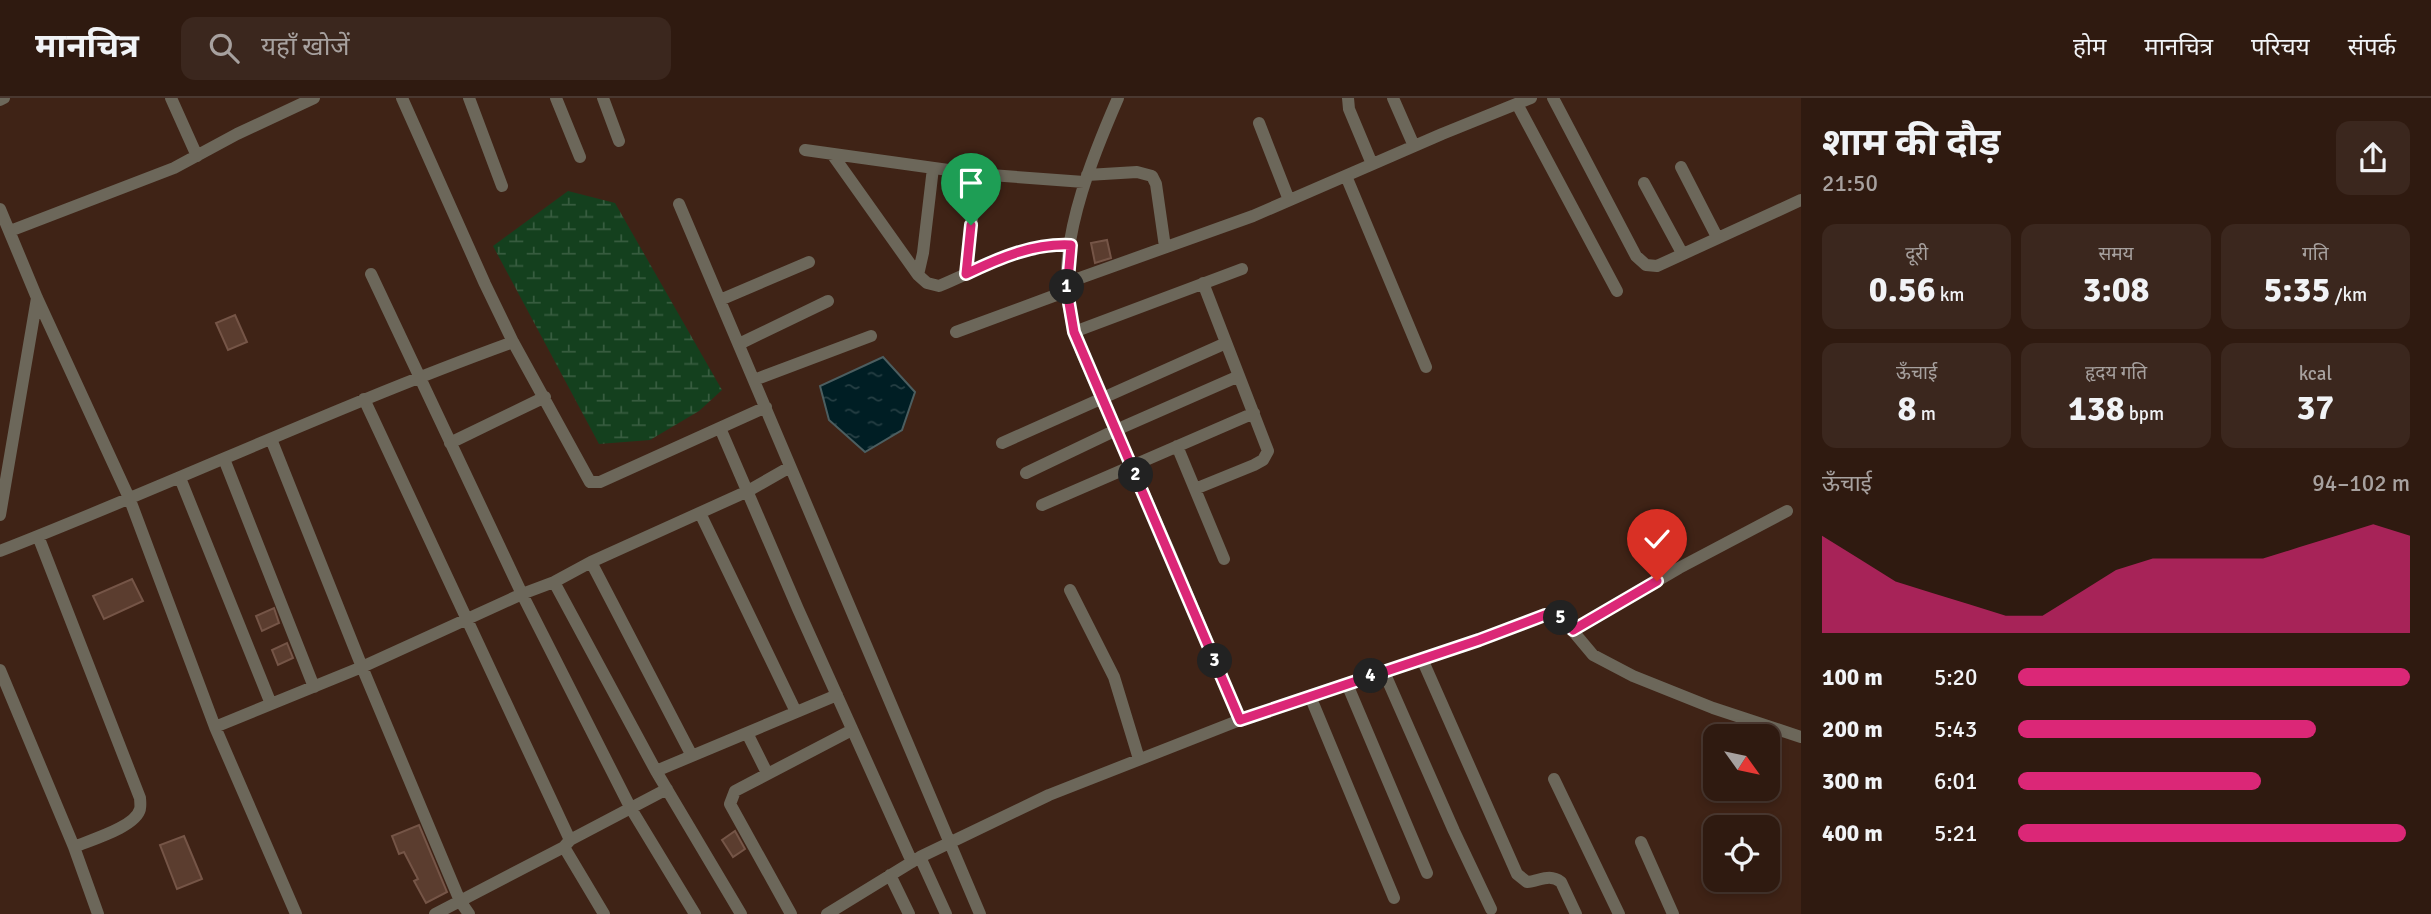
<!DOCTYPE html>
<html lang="hi">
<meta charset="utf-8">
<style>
body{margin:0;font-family:Signika,"Noto Sans Devanagari",sans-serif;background:#3b271e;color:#f1f3f6;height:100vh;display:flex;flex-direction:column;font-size:26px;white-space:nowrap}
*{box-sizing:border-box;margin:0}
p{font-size:23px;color:#a7a19f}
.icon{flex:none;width:38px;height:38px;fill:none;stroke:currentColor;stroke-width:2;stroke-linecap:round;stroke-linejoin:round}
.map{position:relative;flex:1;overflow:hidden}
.sheet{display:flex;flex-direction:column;background:#2f1a10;width:630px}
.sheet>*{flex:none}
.needle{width:46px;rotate:123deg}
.fabs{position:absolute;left:1703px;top:626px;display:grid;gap:14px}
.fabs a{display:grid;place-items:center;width:77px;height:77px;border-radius:14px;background:#2f1a10;box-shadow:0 4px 10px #0003,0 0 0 2px #4a3830;font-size:35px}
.pin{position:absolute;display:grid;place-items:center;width:60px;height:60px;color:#fff;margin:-72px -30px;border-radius:50% 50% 50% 0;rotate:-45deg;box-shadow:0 0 7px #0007}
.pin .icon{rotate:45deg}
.km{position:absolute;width:35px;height:35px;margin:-18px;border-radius:50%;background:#222;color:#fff;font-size:19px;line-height:35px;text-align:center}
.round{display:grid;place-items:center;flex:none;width:74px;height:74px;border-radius:14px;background:#3b271e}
.head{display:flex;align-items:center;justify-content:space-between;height:119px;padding:0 21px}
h1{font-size:38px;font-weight:700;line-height:52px}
.figures{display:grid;grid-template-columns:repeat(3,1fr);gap:10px;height:119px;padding:7px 21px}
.figures div{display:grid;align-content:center;border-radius:14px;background:#3b271e;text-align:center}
.figures b{font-size:35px;font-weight:700}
.figures small{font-size:19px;font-weight:400}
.figures p{font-size:19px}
.chart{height:196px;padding:14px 21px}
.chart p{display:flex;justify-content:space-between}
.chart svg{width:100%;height:126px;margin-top:7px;fill:#db2777;opacity:.7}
ul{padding:0 21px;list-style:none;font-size:23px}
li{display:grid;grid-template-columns:112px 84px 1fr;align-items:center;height:52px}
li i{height:18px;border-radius:9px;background:#db2777}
header{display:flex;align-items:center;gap:42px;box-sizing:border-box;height:98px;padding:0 35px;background:#2f1a10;border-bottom:2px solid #4a3830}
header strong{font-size:33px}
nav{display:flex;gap:38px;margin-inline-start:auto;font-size:24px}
.search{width:490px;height:63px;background:#3b271e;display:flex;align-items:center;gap:18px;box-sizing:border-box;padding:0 24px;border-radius:14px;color:#a7a19f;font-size:26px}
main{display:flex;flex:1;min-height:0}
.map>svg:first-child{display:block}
.wetland{fill:url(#wetland-marsh)}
.water{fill:url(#water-ripples);stroke:#4c5e60;stroke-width:2}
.building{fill:#5b3d2f;stroke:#755547;stroke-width:2}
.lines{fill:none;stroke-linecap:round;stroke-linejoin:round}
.street{stroke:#6c675a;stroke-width:12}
.route-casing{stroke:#fff;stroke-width:14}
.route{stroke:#db2777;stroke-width:9}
</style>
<header>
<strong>मानचित्र</strong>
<div class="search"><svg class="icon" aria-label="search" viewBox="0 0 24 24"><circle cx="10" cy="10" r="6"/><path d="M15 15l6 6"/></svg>यहाँ खोजें</div>
<nav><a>होम</a><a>मानचित्र</a><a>परिचय</a><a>संपर्क</a></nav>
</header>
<main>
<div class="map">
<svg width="1801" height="816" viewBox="0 0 1801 816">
<defs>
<pattern id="wetland-marsh" width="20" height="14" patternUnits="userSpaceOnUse" patternTransform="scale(1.75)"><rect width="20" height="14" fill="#14401e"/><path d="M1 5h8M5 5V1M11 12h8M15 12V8" fill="none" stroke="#375c3f"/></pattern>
<pattern id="water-ripples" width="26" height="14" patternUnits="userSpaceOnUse" patternTransform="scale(1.75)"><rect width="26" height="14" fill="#001e24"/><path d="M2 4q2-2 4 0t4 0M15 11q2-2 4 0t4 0" fill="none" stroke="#263f44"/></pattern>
</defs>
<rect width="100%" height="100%" fill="#3f2316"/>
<!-- wetland -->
<path class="wetland" d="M568,93L615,105L722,292L699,313L650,342L599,346L493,148Z"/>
<!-- water -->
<path class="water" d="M883,259L915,294L902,332L865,354L829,322L820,288Z"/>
<!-- building -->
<path class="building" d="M1107,142L1111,160L1095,165L1091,145Z
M235,217L247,244L228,252L216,225Z
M132,481L143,503L104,521L93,498Z
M274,510L279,525L262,533L256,518Z
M287,545L293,560L278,567L272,552Z
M419,727L447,794L426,805L414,783L418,781L404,754L399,756L392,738Z
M735,733L745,751L733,759L722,742Z
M184,738L202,781L177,791L160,747Z"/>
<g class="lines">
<!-- street -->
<path class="street" d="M171,0L197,58
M402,0L485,186L513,244L590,384H600L766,309
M469,0L502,88
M556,0L580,59
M603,0L619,43
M1118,0C1094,55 1063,131 1067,192C1068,213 1074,235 1082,255L1170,455L1240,622
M1348,0L1349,11L1372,66
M1393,0L1414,48
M1553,0L1636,158L1646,167L1657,168L1801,102
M0,2L4,0
M1517,6L1617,193
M1259,25L1289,102
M805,52L977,76L1084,84
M832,56L918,177L927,185L939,188C982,170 1023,145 1071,147
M1681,69L1717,139
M1087,77L1137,74L1152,78L1156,86L1165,149
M1346,78L1426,269
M1644,85L1682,155
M679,106L980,816
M0,111L37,200L130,402L215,629L296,816
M10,133L174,70L237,36L314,0
M371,176L522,496L630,709L695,816
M966,176L977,76
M918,177L923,155L933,70
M1066,185L1253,118L1442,36L1531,0
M720,202L809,164
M956,234L1067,193
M1074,234L1242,171
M739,246L828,203
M754,282L871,238
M364,301L570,742L564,749L604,816
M720,330L798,511L912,764
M271,341L362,569L460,803L469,816
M450,345L545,299
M1002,345L1226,245
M1177,348L1224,461
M224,361L314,589
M1026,375L1116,332L1239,278
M180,380L271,606
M1195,391L1254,367L1263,362L1268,353L1203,185
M1042,407L1254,315
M700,415L796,614
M0,417L37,200
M38,438L140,700C140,701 141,710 140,711C136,729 90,742 74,749
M0,453C172,386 339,307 513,244
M591,464L692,658
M554,484L656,673L741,816
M1070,492L1114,579L1139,661
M1573,532L1679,470L1787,413
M1422,561L1517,776L1527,784C1540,783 1549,775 1561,784L1576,816
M0,572L74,749L98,816
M1384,574L1454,733L1491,811
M1347,586L1427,775
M1310,598L1394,800
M215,629L362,569L522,496L554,484L591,464L748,393L790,369
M747,635L767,675
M656,673L837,597
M1554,681L1619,816
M570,742L667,691
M1641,744L1673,816
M920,759L946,816
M890,777L909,816
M435,816L564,749
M791,816L730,706L735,693L852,632
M827,816L920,759L1049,697L1240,622L1479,542L1545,517L1562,520L1593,557L1633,578L1713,610L1801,639"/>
</g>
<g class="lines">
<!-- route casing -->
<g class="route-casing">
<path id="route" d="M971,127L966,176C999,160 1034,145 1071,147L1067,193L1074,234L1240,622L1479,542L1545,517L1562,520L1573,532L1657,483"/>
</g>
<!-- route -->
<use href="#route" class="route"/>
</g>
</svg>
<div class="fabs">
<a><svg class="needle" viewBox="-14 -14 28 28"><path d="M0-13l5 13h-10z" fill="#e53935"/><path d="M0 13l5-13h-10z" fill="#a7a19f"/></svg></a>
<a><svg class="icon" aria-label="locate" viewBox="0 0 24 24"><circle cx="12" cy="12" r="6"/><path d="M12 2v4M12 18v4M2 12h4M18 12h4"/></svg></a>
</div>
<div class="pin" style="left:971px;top:127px;background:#1e9e55"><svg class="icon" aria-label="arrive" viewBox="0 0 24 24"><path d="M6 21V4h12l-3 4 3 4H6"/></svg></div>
<div class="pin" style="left:1657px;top:483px;background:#d93025"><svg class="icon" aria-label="check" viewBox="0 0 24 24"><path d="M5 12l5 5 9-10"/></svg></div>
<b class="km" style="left:1067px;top:189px">1</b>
<b class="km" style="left:1136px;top:377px">2</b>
<b class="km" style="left:1215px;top:563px">3</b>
<b class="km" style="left:1371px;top:578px">4</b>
<b class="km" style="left:1561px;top:520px">5</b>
</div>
<section class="sheet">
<div class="head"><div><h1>शाम की दौड़</h1><p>21:50</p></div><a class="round"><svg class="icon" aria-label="share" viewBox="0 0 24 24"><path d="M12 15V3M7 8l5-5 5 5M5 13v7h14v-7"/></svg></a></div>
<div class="figures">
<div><p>दूरी</p><b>0.56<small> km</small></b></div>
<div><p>समय</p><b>3:08</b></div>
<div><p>गति</p><b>5:35<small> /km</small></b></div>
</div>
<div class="figures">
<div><p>ऊँचाई</p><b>8<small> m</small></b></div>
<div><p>हृदय गति</p><b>138<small> bpm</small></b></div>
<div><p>kcal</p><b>37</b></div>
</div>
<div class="chart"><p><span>ऊँचाई</span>94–102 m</p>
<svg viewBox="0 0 160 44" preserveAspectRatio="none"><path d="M0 44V10L10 18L20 26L30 30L40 34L50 38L60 38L70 30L80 22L90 18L100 18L110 18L120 18L130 14L140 10L150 6L160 10V44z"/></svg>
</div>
<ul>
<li><b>100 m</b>5:20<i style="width:100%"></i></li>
<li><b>200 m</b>5:43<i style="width:76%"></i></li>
<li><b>300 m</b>6:01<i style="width:62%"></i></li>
<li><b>400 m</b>5:21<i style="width:99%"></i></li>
</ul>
</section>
</main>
